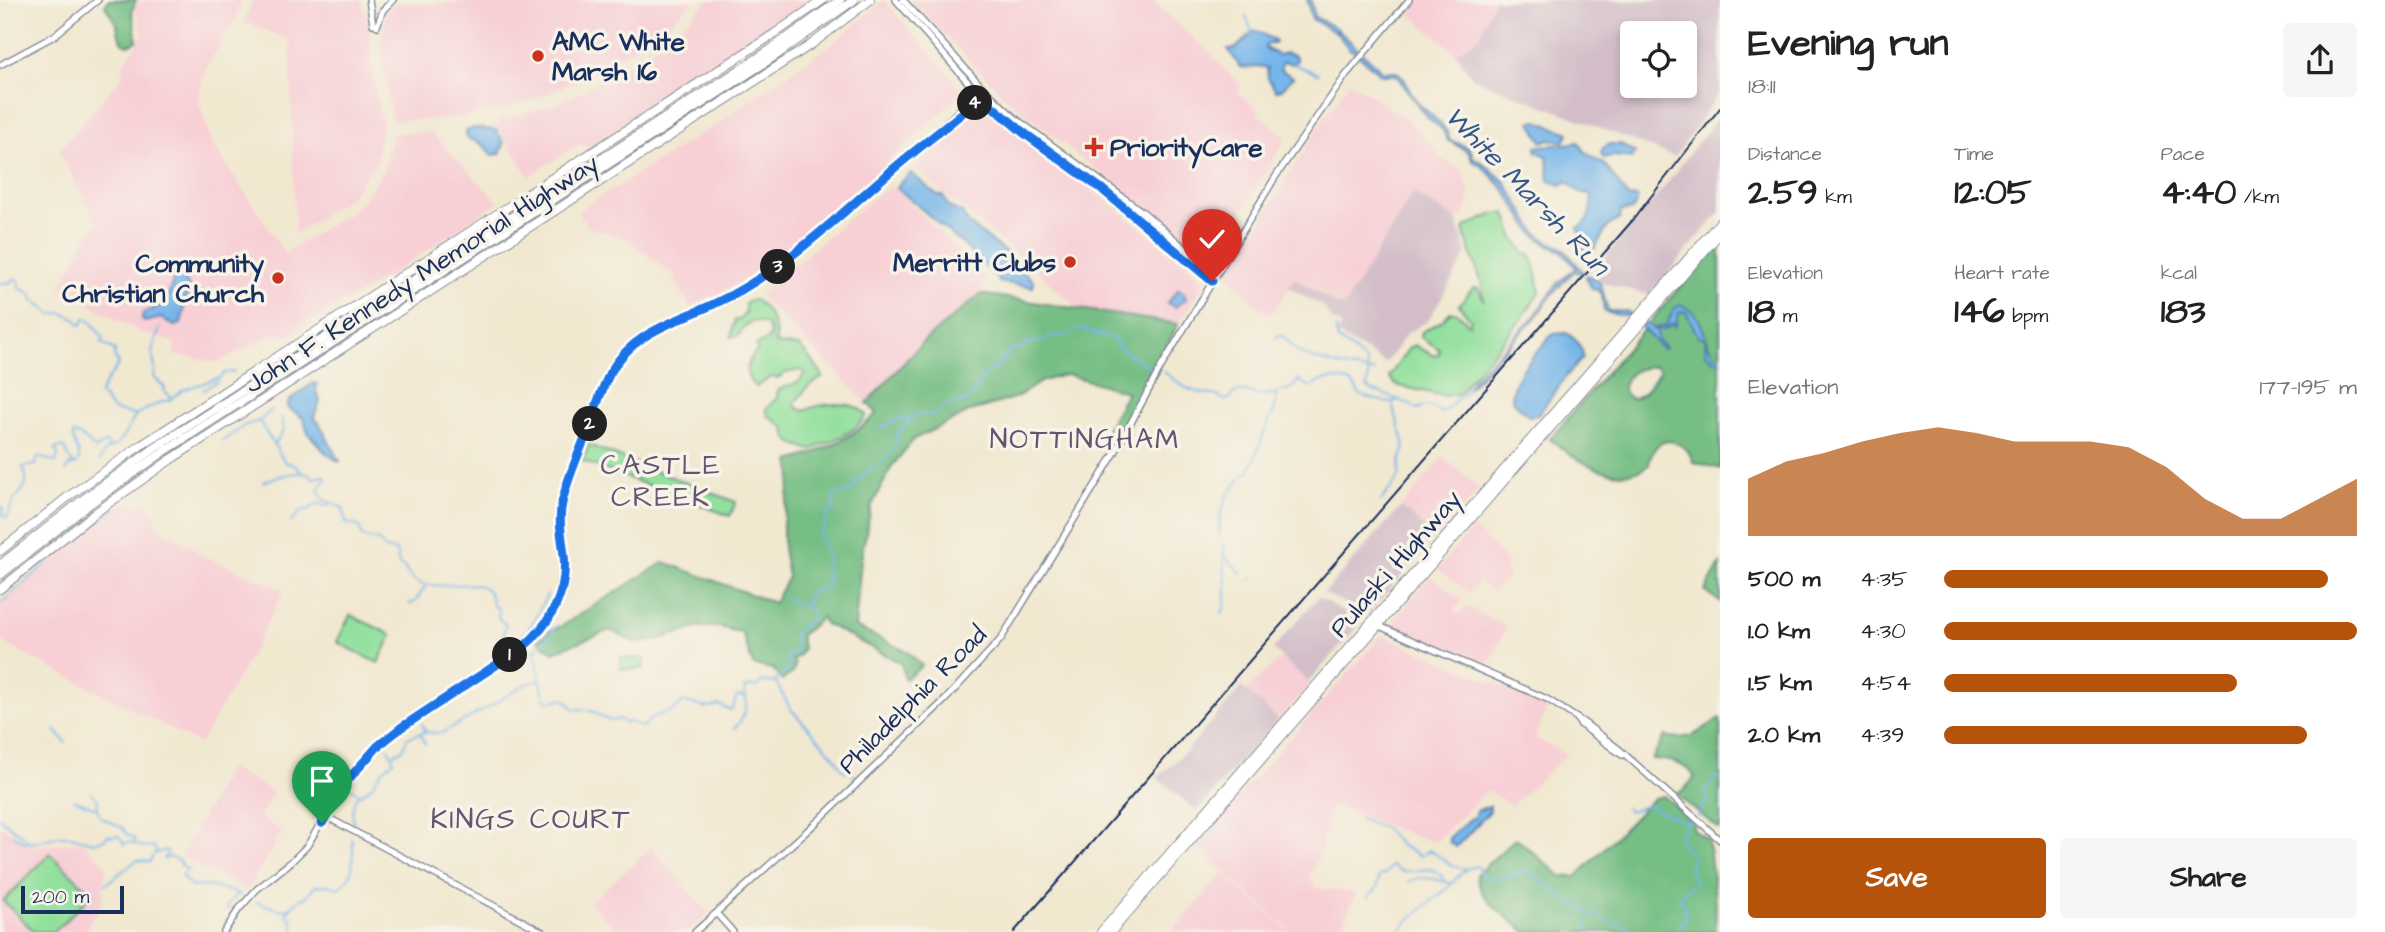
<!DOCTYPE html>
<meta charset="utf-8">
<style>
body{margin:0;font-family:"Architects Daughter",sans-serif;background:#f6f6f6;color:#222;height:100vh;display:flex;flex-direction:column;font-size:26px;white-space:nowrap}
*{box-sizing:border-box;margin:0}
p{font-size:23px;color:#767676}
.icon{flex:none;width:38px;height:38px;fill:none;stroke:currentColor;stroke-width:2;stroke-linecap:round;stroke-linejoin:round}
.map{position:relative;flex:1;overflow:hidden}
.sheet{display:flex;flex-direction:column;background:#fff;width:665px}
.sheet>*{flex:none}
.fabs{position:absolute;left:1620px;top:21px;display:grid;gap:14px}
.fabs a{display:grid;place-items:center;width:77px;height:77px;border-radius:7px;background:#fff;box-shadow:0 4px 10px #0003;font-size:35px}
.scale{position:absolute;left:21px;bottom:18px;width:103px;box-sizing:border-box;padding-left:7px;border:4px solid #1b2f5e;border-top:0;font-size:19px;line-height:24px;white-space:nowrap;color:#1b2f5e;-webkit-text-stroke:5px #f7f3e8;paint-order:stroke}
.pin{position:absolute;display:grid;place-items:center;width:60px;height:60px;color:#fff;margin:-72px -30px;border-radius:50% 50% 50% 0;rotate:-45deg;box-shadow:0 0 7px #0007}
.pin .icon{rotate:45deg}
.km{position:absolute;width:35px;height:35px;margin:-18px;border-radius:50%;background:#222;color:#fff;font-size:19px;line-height:35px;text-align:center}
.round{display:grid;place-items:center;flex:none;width:74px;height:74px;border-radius:7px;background:#f6f6f6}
.head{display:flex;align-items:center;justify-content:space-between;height:119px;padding:0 28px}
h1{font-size:38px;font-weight:700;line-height:52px}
.metrics{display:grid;grid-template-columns:repeat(3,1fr);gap:10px;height:119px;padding:7px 28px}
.metrics div{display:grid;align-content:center}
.metrics b{font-size:35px;font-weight:700}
.metrics small{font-size:19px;font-weight:400}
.metrics p{font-size:19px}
.chart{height:196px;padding:14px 28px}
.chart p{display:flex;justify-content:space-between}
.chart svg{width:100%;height:126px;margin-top:7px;fill:#b45309;opacity:.7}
.action{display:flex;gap:14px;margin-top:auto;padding:14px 28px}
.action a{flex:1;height:80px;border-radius:7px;background:#b45309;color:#fff;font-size:28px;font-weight:700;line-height:80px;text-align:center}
.action a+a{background:#f6f6f6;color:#222}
ul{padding:0 28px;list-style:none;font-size:23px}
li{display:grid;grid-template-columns:112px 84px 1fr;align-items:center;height:52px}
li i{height:18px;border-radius:9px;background:#b45309}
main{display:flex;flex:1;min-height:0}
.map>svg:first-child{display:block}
.built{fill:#f7cfd5}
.industrial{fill:#d2bdc8;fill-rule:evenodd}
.green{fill:#93e09d;stroke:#57887e;stroke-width:2}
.forest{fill:#76be84;stroke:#487671;stroke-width:2;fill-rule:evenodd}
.water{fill:#76b6ea;stroke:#4872a4;stroke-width:2}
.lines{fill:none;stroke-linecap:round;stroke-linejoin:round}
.stream{stroke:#76b6ea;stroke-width:2}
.secondary-casing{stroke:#868c97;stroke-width:8}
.highway-casing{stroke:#868c97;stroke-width:10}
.secondary{stroke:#fff;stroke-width:5}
.highway{stroke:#fff;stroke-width:8}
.rail{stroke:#1b2f5e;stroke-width:2}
.route-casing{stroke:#fff;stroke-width:14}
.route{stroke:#1a73e8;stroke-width:9}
.poi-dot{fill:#c8321e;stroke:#f7f3e8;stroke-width:2.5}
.labels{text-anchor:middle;stroke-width:7;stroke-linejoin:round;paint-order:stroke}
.poi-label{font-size:26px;font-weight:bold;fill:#1b2f5e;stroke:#f7f3e8;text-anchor:start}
.street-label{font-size:26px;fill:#1b2f5e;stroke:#f7f3e8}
.water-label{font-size:28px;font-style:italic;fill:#365888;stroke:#f7f3e8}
.neighbourhood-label{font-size:28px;letter-spacing:2px;fill:#645671;stroke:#f7f3e8}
</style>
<main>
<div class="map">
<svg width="1720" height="932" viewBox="0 0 1720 932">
<rect width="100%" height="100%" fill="#f7f3e8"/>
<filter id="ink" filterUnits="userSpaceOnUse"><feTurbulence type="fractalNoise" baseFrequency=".0143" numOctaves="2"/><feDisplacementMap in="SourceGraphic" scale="14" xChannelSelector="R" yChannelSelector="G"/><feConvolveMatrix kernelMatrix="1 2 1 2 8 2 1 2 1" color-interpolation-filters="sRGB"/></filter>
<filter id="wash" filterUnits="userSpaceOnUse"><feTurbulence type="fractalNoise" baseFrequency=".00686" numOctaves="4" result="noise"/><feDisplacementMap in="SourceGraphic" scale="28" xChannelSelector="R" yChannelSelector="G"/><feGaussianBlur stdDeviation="1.57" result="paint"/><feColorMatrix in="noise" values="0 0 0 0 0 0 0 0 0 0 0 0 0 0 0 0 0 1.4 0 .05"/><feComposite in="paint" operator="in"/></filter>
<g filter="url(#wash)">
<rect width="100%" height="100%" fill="#f1e8d0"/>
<!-- built -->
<path class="built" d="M143,0H241L235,20L205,70L198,99L212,143L285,253L352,211L362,201L383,170L393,133L431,132L498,202L395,272L286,337L273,334L218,362L173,355L175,342L144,334L60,288L86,238L97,223L59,151L122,77L124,63L143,34L134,6Z
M253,0H361L369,23L370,60L382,123L376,162L350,197L295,234L290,40L244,22Z
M485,0H694L668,25L643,42L593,73L531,101L496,111L458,118L392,121L380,46L387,10L395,3L427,5Z
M708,0H810L663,101L587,147L581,143L529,176L496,126L500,120L557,104L585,90L648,53L688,20Z
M884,0L964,92L872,176L772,261L738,284L690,307L672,273L627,239L588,227L578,211L709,129L832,44Z
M910,0H1151L1207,50L1240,85L1238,93L1258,110V115L1287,137L1223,244L1209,257L1199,252L1006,98Z
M1420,0H1494L1479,37L1456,53L1409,13Z
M1350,82L1403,116L1436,149V155L1462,170L1470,195L1464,217L1456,219L1413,193L1344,306L1294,279L1271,315L1261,309L1228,276L1318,127Z
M979,107L987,110L1098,194L1202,277L1204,284L1178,324L1078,308L1025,261L914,168Z
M892,185L986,278L981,294L924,341L867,403L759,295L878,194Z
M1443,458L1480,489L1437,538L1401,507Z
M148,504L151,512L157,519L156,526L188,545L199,554L284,590L251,655L200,744L57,671L10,646L0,638V603L91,527L121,505Z
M1473,527L1505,560L1508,577L1493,591L1479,581L1469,592L1437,569Z
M1430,577L1463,600L1453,613L1459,614L1466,606L1507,627L1487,668L1395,628L1393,621Z
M1382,635L1548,706L1535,738L1567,755L1511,806L1487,790L1435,843L1331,805L1319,857L1309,877L1317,888L1356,893L1339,932H1291L1195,845Z
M1282,657L1310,685L1279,720L1246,690Z
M229,768L273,792L260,818L282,831L247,891L183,858V853Z
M0,826L33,846L83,842L106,865L102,904L84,932H0Z
M652,847L708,913L687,932H618L590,902Z
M1223,873L1289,932H1172Z"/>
<!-- industrial -->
<path class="industrial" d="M1494,0H1720V91L1675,157L1472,78L1456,53L1479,37ZM1633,33H1685V86H1633Z
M1720,114V212L1649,295L1605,283L1593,272L1661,191Z
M1413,193L1456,219L1467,254L1428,321L1407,333L1386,363L1337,334L1342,326L1330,318L1324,307L1288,287L1294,278L1337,304L1344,306Z
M1401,507L1435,536L1371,611L1367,614L1324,593Z
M1318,597L1362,622L1308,682L1273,649Z
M1242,687L1278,719L1197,811L1157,778L1187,750Z"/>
<!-- green -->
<path class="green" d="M1506,213L1514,239L1525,254H1530L1536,269L1540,292L1519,322L1458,394L1444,396L1396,385L1389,377L1409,348L1414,345L1434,356L1439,354V349L1421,337L1422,332L1443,320L1450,312H1456L1469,324L1471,320L1459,305L1473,288H1478L1484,301L1481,281L1464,233L1465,227L1494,214Z
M755,300C769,309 779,329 775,344L799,346C807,356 818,365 823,377L809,386L794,403L797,408L804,411C820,403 855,399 866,415C854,435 831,440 811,450L792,443L787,438L785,428L768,416L766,409L777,398L778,390L799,382L805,373L800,370L785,373L778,378L771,377L756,387C742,376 746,361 758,350L756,345L768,340L771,334L767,325C754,318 745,322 739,335L731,337L735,320H739L745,314V304L749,301Z
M589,445L736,502L730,516L582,461Z
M350,615L392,635L378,663L337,642Z
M621,658H644L643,669H621Z
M50,854L92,894L54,932H35L3,901Z"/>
<!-- forest -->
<path class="forest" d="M108,0H136L132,11L137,41L129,45L124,44L119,35L117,25L105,6Z
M1720,240V469L1693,462C1687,438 1653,430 1649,465C1617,488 1575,460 1550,439ZM1656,366L1660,371L1644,393L1633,399L1627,396L1623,390C1625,370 1640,368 1656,366Z
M981,294L1178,324L1117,443L1105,433L1127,392L1069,375L1060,376L1042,381L1017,397L969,412L914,439L892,466L871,507L861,559L855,627L908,652L922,666L905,679L901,663L824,623L822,617L800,636L803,648L799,656L793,659L795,664L793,673L782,680L773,669L753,665L742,633L720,627H700L650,642H633L610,630L553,652L538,640L551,630L558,628L664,562L774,603L788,577L783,548V523L792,473L790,461C822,452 854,437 877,413L867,403L924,341Z
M1720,564V602L1705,591Z
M1720,718V828L1719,829L1674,793L1683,791L1695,777C1683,762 1671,760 1652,759L1665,736C1694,742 1698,731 1720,718Z
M1664,796L1694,823L1693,830L1708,839L1716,904L1715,932H1526C1507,916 1477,900 1477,874L1516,838L1561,876L1576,877L1654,798Z"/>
<!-- water -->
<path class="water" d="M1307,0H1311L1315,17L1336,28L1383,72C1385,72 1392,71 1394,71C1407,75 1409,94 1418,103C1428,113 1450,128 1449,140L1470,148L1473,157L1487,166L1505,182L1536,232L1547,241L1563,248L1583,272L1582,274L1574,271L1554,292L1535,318L1467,390L1474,379L1534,317L1558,283L1576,268L1562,251L1549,246L1532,232L1504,189L1483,167L1473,161L1469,152L1447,140L1443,130L1426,116L1396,75H1381L1354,51L1349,49L1335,30L1336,33L1312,19Z
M1254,31L1259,32L1275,41L1274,44H1267L1265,48L1278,55L1286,53L1295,56L1297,60L1293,64L1285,62L1281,64V70L1293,77L1282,89L1276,91L1268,78L1267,68C1259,64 1250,69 1240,67L1228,49H1235Z
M1534,120L1569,133L1564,142L1549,139L1542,142L1531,122Z
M475,128L496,130L504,143L500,154L492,155L482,144L467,138L466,131Z
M1578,142L1586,153L1605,165L1628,197L1637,198V203L1632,210L1621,211L1620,219L1609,225L1593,251L1579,249L1578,242L1582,240L1578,228C1590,224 1591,208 1592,196L1587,193L1582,194L1566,181L1562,185L1549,181L1547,156L1537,152L1536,147C1550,144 1563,146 1578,142Z
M1610,144H1621L1635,153L1632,158L1615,156L1604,158L1601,154L1603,148Z
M911,173L937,195L943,196L949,207L962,213L968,223L1005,252L1034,282L1033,287L999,282C991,268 976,262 968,249L896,187Z
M182,274L189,287L181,324L174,326L161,318L145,322L142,319L143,313C169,303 165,305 173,280Z
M1587,275L1600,281L1608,311H1627L1653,328L1666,326L1674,309L1680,305C1711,314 1700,351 1720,358V362L1714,360L1706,353L1705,338L1698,336L1686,312H1679L1675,327L1673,323L1665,330L1654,329L1658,333L1657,339L1665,348L1663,349C1651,340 1643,326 1631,317C1623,312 1613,317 1604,311L1602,295L1598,290L1592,289L1586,277Z
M1179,289L1184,293L1186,299L1175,307L1167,303Z
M1566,333C1574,337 1584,348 1583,358L1568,374L1538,415L1529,416L1513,402C1506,381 1537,353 1550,337L1554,334Z
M313,383L317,384L316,392L320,401L314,417C326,429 329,448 340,461L339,462L326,453L308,433L303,418L287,407L289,401Z
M1490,806V811L1456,847L1449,842V838L1471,818H1474L1476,811Z"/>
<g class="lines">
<!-- stream -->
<path class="stream" d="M1246,16L1252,33
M1293,64L1318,74
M0,283H8L16,279L19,281V288L32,294L33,301L40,304L51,314L63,313L77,320L79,325L82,324L85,318C94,321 96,331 103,337L102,343L115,350L114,357L119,363C113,374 104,382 100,394L113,410L135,415L161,402L170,400L183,390L221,377L224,373L234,372
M160,328L152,350L155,369L154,377L165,388L164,391L172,398
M1336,328L1337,339C1358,355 1373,357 1367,387L1372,391C1377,391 1413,405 1417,409C1429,403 1432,408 1442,413L1469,388
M1275,338L1280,335C1289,339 1292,349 1300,353C1317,362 1356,370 1375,372
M1163,371C1174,379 1183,389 1197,392C1208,395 1216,393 1225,400L1230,399L1233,393C1250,388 1258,400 1280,392C1289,389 1294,389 1298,380L1310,387C1321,379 1341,375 1353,385C1356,387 1357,391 1359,394C1367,400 1378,398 1386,403L1397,401
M203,390L218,381
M259,421L285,462L294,465L301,471
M881,428L899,419H909
M223,441L245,425L259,421L272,410
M274,445L284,429L282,418
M99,461L107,449C121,447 128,428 135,416
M66,471L70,465L77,464C84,451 71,446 73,434L81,436L96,449L106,442L110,448
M263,482C276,477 304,467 313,478L325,476L326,479L318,490L324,500L343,508L346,523L359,526L362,537L379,541L385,549L396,551L399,565L405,568C419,608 491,561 492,604L498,609L499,619L506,624L503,636L505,639L520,638L532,624L547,595
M1381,501L1399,477L1400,462L1405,446L1392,403
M0,505L3,508L2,515L7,518C9,514 10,507 13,502C24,486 31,487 23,467L36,465L38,457L56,462L58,455L55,449L62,447L66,449L68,457L74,465
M291,522L301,511L310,509L317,503L325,506L330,504
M1219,535L1220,517L1227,496L1245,473L1249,472L1270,418L1275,409L1276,395
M1224,555L1241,573
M1251,580L1252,577
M786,597L803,607L807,606
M0,604L67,545L116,508
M409,604L415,602L425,587
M1222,613C1232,591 1220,567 1225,544
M532,650L536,656L543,692
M534,652L558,625
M783,674L791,668L790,665L786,662L788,655L797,652L794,634L811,619V610L806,603L809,592L826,587L829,583L825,571L827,550L819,535L825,526L827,513L835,509L833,496L848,492L869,470L878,465L891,453L895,448L898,432L913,416L920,414L933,415L945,406L967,401C975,391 981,382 987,371L998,368L1001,360L1012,349L1021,350L1026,343L1045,342L1051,336H1066L1080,328L1098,335L1113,338C1122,356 1137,357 1152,368H1157
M776,682L789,706
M544,693V697L549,702L564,698L574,709C580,709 586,709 592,711C603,716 608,724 620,719L625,723L631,722L640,727L644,726C653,711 672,716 684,702C697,703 704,712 719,705L730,710L733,708L737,696L746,697
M790,708L833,755L843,770L856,776
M422,724L425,731
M734,729C746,717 749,704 744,689L751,686L757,687L762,681L774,683L782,675
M55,730L66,743
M421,734L425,744
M392,755L403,749L407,738L424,732L442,733L494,704L524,685L540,680
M860,785L862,784
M350,788L359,794
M91,792L98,800L97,808L100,817L123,828L127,835L134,838L135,843
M73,799L96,808
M1626,808L1629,811L1651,805L1654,809L1684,821
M1699,817L1700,809L1708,801L1705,790L1711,786L1714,778L1720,777
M0,818L29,841
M1360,819L1384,828L1400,845L1420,856L1430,850L1451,865L1465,869
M354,825L352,812L355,798L371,787L382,771L394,761L388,748
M12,834C16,837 21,841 26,842C41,845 54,834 68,836C81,837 99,849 108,835L112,837L115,835L120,837L124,844L129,842L144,847L153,846L157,852
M1409,882C1419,874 1440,880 1450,883
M106,884L137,860L150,862L154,854L166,850L168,853L163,859L171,857L180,861L181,866L188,869L181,876L192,887C202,884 232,889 241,896
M1368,897L1377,888L1379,876L1386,873L1392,865L1402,872L1431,869L1440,874L1443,879
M256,902L281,910L291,907
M227,910V905L237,894
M1587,923L1589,932
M293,932V921L286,913L298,900L306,897L315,886L327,885L338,888C355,880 354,856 352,839
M1399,932L1408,920L1444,891L1466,869L1477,866L1483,878L1491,877L1499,879L1530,871L1568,903C1577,903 1581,909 1588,913C1603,922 1622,923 1636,932
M1680,932L1679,927L1686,919L1684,906L1679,899C1683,890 1692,889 1695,879L1689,870L1693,856L1685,849L1679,835L1686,828L1684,822L1694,820"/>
</g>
</g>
<g filter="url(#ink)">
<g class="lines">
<!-- secondary casing -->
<g class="secondary-casing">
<path id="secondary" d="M369,0L373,24
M896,0L981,97L1012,124L1103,190L1212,281
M903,0L982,87L1015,118L1143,212L1216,275
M377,26L383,10L393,0
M0,65L54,36L98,0
M944,128L987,91
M1203,260L1214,262L1228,252
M1377,625L1547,699L1583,722L1620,750L1720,840
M1578,721L1581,725L1622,755
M325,816L543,932
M717,914L733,932
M224,932L239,909L257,889L291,862L307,846L345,783L378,746L402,727L522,648L546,623L558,601L564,582L565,566L560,524L565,489L608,379L626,351L652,331L734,295L785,261L938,131L982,87
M695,932L819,820L945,700L1001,639L1113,456L1161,367L1276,176L1346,75L1409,0"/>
</g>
<!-- highway casing -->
<g class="highway-casing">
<path id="highway" d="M0,551L69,496L140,446L774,34L823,0
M0,565L85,498L159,445L770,50L840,0
M0,575L88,505L165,451L775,56L854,0
M0,589L95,513L170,460L812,44L870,0
M1101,932L1720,222
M1111,932L1720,233"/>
</g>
<!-- secondary -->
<use href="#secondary" class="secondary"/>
<!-- highway -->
<use href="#highway" class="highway"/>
<!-- rail -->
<path class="rail" d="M1014,932L1632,221L1720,108"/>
</g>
</g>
<g class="lines" filter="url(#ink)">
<!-- route casing -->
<g class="route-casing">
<path id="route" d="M322,823L345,783L378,746L402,727L522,648C550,625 568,593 564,555C562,538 558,520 562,503C567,479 578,455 587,433C594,413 600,392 610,373C634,330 678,322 718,302C784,270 836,218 891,171C921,145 952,123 981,97L1024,133L1103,190L1212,281"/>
</g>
<!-- route -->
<use href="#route" class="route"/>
</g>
<!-- markers -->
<g class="poi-dot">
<circle cx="538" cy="56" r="7"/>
<path d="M1090.5 136.5h7v7h7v7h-7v7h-7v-7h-7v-7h7z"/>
<circle cx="1070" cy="262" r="7"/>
<circle cx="278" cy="278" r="7"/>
</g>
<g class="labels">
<!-- poi labels -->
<g class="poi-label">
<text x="552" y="50">AMC White<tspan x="552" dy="30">Marsh 16</tspan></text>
<text x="1110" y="156">PriorityCare</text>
<text x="1056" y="271" text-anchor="end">Merritt Clubs</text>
<text x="264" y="272" text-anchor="end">Community<tspan x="264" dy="30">Christian Church</tspan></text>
</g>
<!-- street labels -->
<g class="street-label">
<text transform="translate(421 273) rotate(-33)" y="9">John F. Kennedy Memorial Highway</text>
<text transform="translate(1395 563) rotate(-49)" y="9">Pulaski Highway</text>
<text transform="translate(912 699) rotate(-45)" y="9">Philadelphia Road</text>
</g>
<!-- water labels -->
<g class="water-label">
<text transform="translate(1528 190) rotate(46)" y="10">White Marsh Run</text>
</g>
<!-- neighbourhood labels -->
<g class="neighbourhood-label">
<text x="1085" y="448">NOTTINGHAM</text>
<text x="661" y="474">CASTLE<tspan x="661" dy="32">CREEK</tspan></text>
<text x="531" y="828">KINGS COURT</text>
</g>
</g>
</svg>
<div class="fabs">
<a><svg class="icon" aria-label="locate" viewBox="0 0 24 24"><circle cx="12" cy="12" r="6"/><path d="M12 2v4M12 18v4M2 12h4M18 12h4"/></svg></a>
</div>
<div class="scale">200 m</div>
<div class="pin" style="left:322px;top:823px;background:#1e9e55"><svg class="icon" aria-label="arrive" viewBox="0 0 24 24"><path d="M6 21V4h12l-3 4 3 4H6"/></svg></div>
<div class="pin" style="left:1212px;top:281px;background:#d93025"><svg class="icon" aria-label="check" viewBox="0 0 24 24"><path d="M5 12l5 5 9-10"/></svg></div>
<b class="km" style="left:510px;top:655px">1</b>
<b class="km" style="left:590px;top:424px">2</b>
<b class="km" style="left:778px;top:267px">3</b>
<b class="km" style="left:975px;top:103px">4</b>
</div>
<section class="sheet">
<div class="head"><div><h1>Evening run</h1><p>18:11</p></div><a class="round"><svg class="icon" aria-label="share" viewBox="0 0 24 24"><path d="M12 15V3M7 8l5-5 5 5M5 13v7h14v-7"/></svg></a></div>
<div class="metrics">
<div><p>Distance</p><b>2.59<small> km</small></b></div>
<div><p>Time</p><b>12:05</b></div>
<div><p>Pace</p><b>4:40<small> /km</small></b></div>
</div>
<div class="metrics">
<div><p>Elevation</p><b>18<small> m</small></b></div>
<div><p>Heart rate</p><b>146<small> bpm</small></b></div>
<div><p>kcal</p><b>183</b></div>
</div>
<div class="chart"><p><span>Elevation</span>177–195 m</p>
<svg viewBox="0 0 160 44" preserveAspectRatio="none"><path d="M0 44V24L10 18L20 15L30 11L40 8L50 6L60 8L70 11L80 11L90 11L100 13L110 20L120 31L130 38L140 38L150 31L160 24V44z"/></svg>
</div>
<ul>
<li><b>500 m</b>4:35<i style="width:93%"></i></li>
<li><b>1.0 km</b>4:30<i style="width:100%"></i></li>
<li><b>1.5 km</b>4:54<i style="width:71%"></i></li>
<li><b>2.0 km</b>4:39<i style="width:88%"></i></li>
</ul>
<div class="action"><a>Save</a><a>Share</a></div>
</section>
</main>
